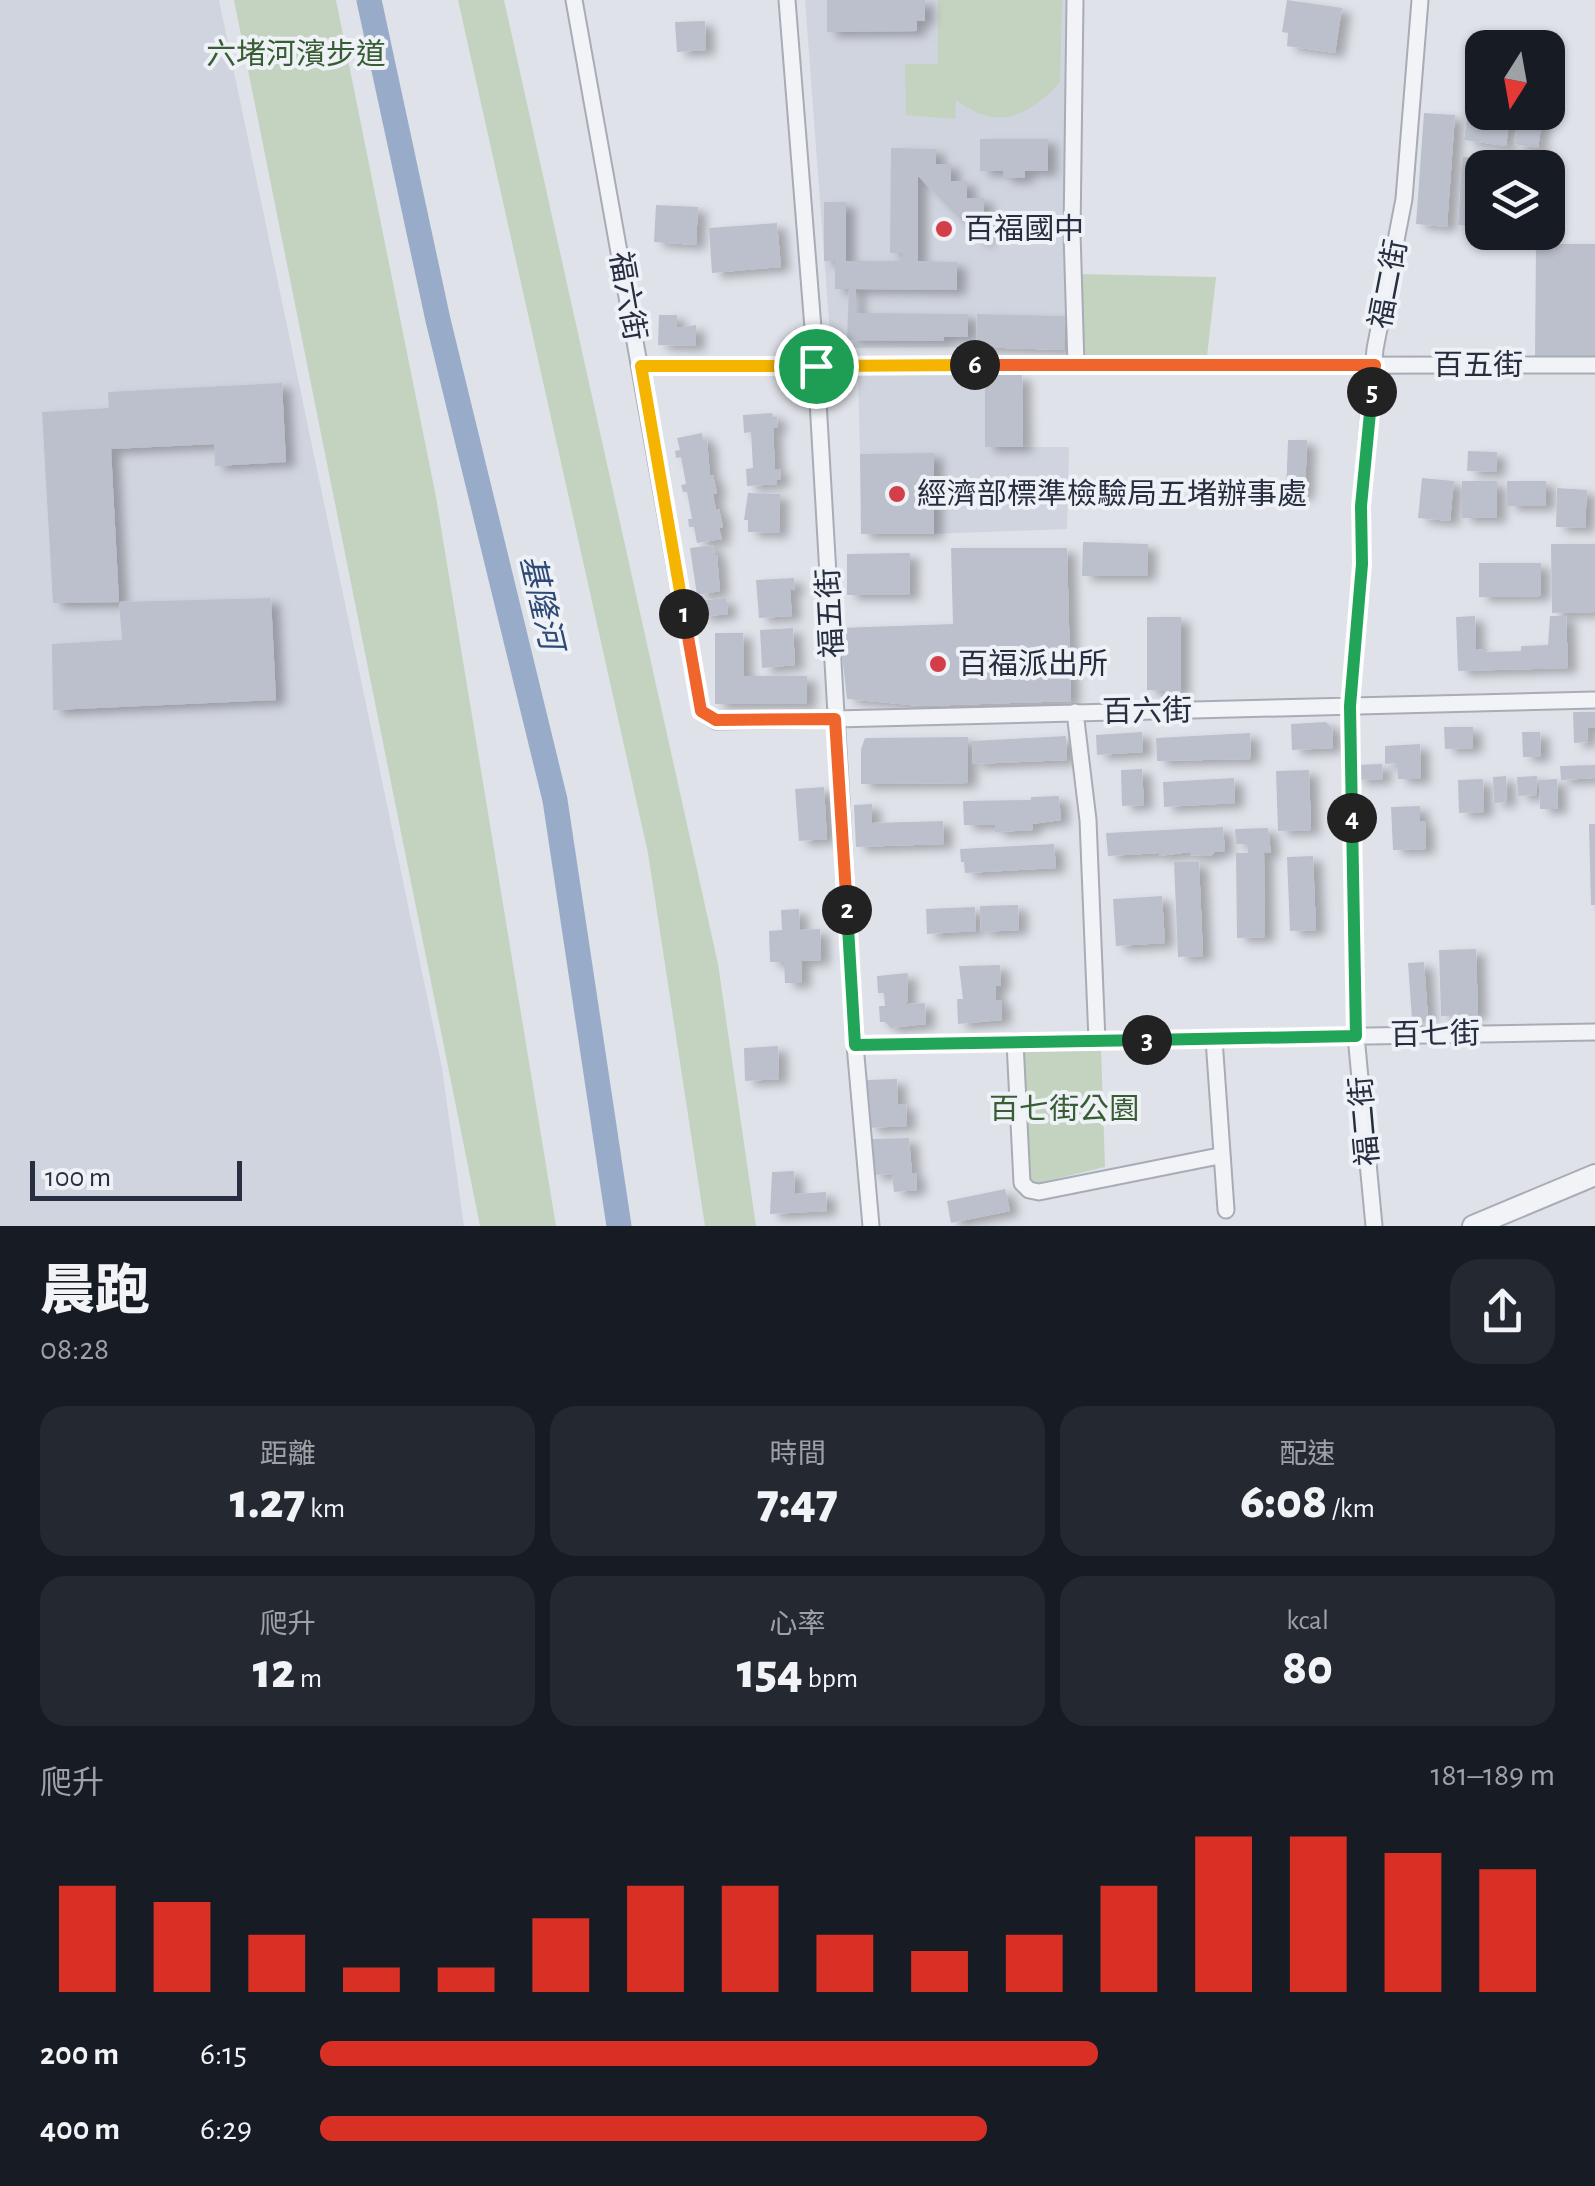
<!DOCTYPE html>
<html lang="zh-TW">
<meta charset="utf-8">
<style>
body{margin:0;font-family:"Alegreya Sans","Noto Sans TC",sans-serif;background:#242831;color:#f1f3f6;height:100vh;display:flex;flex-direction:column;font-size:38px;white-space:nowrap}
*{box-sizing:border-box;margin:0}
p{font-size:32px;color:#9ea1a6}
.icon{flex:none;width:55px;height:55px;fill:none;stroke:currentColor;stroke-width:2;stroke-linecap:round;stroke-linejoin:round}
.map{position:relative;height:1226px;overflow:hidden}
.sheet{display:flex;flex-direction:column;background:#171b24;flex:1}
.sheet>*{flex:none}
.needle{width:65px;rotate:191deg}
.buttons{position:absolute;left:1465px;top:30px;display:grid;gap:20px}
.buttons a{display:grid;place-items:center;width:100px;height:100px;border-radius:20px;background:#171b24;box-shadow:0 2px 8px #0004;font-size:50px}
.scale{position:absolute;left:30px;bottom:25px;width:212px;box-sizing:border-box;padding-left:10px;border:5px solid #272e40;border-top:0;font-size:28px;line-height:35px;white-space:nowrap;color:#272e40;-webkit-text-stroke:8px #eef1f6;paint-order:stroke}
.pin{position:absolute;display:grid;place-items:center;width:85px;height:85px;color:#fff;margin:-42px;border:5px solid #fff;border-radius:50%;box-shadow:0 2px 10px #0007}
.km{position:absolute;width:50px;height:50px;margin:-25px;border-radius:50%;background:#222;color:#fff;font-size:28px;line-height:50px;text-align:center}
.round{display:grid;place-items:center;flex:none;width:105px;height:105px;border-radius:30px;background:#242831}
.head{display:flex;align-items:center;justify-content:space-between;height:170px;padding:0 40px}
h1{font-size:55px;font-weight:800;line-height:75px}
.metrics{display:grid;grid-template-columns:repeat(3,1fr);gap:15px;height:170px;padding:10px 40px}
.metrics div{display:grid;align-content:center;border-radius:25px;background:#242831;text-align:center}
.metrics b{font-size:50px;font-weight:800}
.metrics small{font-size:28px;font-weight:400}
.metrics p{font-size:28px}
.chart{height:280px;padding:20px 40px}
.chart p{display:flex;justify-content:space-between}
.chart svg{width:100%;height:180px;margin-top:10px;stroke:#d93025;stroke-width:6}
ul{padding:0 40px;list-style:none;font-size:32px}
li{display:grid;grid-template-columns:160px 120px 1fr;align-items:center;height:75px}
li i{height:25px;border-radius:12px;background:#d93025}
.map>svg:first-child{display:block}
.built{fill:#d0d4de}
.green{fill:#c3d3bf}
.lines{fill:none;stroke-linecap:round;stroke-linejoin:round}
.river{stroke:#98acca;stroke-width:25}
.building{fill:#bcc0cc;filter:url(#shadow)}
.minor-casing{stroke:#a8acb6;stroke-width:19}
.tertiary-casing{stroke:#a8acb6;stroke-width:24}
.minor{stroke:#f1f3f7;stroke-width:15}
.tertiary{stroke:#f1f3f7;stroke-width:20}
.split-1-casing{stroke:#fff;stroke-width:20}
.split-2-casing{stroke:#fff;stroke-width:20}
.split-3-casing{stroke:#fff;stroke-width:20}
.split-4-casing{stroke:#fff;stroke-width:20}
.split-5-casing{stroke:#fff;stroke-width:20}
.split-6-casing{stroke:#fff;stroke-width:20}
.split-7-casing{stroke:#fff;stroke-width:20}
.split-1{stroke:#f5b400;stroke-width:12}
.split-2{stroke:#f0652b;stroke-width:12}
.split-3{stroke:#22a559;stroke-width:12}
.split-4{stroke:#22a559;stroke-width:12}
.split-5{stroke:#22a559;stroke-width:12}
.split-6{stroke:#f0652b;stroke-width:12}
.split-7{stroke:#f5b400;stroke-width:12}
.poi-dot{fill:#d43e48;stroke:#eef1f6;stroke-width:4}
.labels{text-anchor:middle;stroke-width:8;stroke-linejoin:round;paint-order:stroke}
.park-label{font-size:30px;fill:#385d34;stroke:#eef1f6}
.poi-label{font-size:30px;fill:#272e40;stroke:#eef1f6;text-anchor:start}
.street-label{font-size:30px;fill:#272e40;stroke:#eef1f6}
.water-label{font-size:32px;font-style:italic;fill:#2f4976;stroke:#eef1f6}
</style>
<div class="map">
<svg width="1595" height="1226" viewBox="0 0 1595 1226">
<defs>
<filter id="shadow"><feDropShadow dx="9" dy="5" stdDeviation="5" flood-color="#0004"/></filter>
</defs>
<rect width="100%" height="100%" fill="#dfe2e9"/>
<!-- built -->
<path class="built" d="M0,0H219L442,1068L464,1226H0Z
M805,0H1069L1065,316L977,314L976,347L831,348Z
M858,375H985L986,447H1069L1067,529L934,534V454H860Z"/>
<!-- green -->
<path class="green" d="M234,0H336L436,497L556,1226H480Z
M458,0H504L718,964L756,1226H705L648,853Z
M938,0H1062L1060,82C1028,118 997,131 956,100L955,119L906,115L905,64H938Z
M1077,274L1216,277L1206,365H1076Z
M1101,1049L1105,1167L1030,1185L1023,1051Z"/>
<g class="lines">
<!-- river -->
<path class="river" d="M369,0L438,320L555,800L619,1226"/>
</g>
<!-- building -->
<path class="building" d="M827,0H925V21H917V31L827,32Z
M1287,0L1342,8L1335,53L1287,46L1288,33L1282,32Z
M705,21L706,50L677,52L675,22Z
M1468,111L1510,117L1506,146L1464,140Z
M1424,113L1455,115L1447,227L1416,224Z
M1519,118L1542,122L1538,148L1514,144Z
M980,139H1048V171H1025V178H1003V171H980Z
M891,148L936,149V164H951V181H967V198H984V244L918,176V261L957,262V290L856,289V313L968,314V337H944V341L847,340L849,289H835V261H824V202H846V261H902V253H890Z
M1462,157L1488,158L1487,168H1482L1481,227L1458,225Z
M656,205L698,207L696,245L654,242Z
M777,223L781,267L712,273L709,228Z
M1536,244H1595V358H1535Z
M977,314L1065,316L1064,350L976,347Z
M659,315H677V328L696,325V346L658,345Z
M985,375H1022L1023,447H985Z
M282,383L286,462L215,466L214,444L111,449L119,602L53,603L42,412L109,408L108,392Z
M772,413L773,417H777L778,428H773L775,469H780L781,480H776L777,484L747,486L746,469L753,468L751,432L744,433L743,415Z
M702,433L703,440L707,439L710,476L713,475L717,493L713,494L716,510L719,509L723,527L719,528L722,539L697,543L694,527H689L688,519H692L687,492H683L681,485L686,484L681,457L676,458L675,451L680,450L677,438Z
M1288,440H1307L1305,495L1286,494Z
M1468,451L1497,452L1496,472L1467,471Z
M934,453V534H861L860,454Z
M1422,478L1454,481L1450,521L1418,518Z
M1462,481H1497V518H1462Z
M1507,481H1546V506H1507Z
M1557,488L1587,490L1585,528L1556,527Z
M748,493L780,494L779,533L748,532V520H744Z
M1083,542L1148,544L1147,576H1082Z
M1551,544H1595V612L1552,613Z
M713,545L715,555H717L720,591L697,595L690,548Z
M951,548H1067L1071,701L921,706L847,699L839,628L953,624Z
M910,553V595H847V554Z
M1479,563H1541V596L1479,597Z
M794,578L795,590H790L792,616L759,618L756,580Z
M271,598L276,700L53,710L52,644L122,640L119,602Z
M726,598L728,614L701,617L699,601Z
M1475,616L1476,650L1485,649V652L1521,651V646L1548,645L1550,616H1566L1568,668L1458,671L1456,617Z
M1147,617H1181V692L1147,690Z
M793,628L795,665L762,668L760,630Z
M715,633H743L744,676H807V704H715Z
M1573,712H1595V727L1587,728L1588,742L1574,743Z
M1326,722L1332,728L1333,748L1292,750L1291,724Z
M1444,727H1473V748L1445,749Z
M1142,732L1143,752L1097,755L1096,735Z
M1522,732H1540L1541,757H1523Z
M1250,733L1251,759L1157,761L1156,738Z
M1066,736L1067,760L973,764L972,741Z
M968,737V783L861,784V749L865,738Z
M1420,744L1421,779H1398L1397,763L1385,764V746Z
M1382,764L1383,779L1356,780V765Z
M1595,765V778L1561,780L1560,766Z
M1142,769L1144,805L1122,806L1121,770Z
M1309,770L1311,830L1278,831L1276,771Z
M1506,776L1507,802L1494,803L1493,777Z
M1537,776L1536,795L1518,796L1517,777Z
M1234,778L1235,803L1164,807L1163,782Z
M1483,779L1484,812L1459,813L1458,780Z
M1557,779L1558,809H1540L1539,780Z
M824,787L827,839L799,841L795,789Z
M1059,796L1061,820L1032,824L1033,830L995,832V825H964L963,801L1031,800V797Z
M872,804V823L943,821L944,844L856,847L854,805Z
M1420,806V821H1425L1426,849L1393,850L1391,807Z
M1589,824H1595V905H1591Z
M1223,827L1225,851L1215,852L1211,856L1190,855V852L1159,856V853L1108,856L1106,833Z
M1268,828L1271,853H1264L1265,937L1237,938L1236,853H1248L1247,844H1236L1235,829Z
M1054,844L1056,868L965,873L964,862H961L960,849Z
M1313,856L1316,930L1290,931L1287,857Z
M1174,862H1199L1203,956L1178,957Z
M1162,896L1165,943L1116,946L1113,899Z
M1018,905L1019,930L981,932L980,906Z
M975,907L976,931L927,934L926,909Z
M799,909L800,930L820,929L821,960L801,961L802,983H785L784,962H770L769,931L782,930L781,910Z
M1476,949L1478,1015L1441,1016L1439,950Z
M1424,962L1428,1019H1412L1408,963Z
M1000,965L1001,986H996V1000H1002V1020L958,1024L957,999H963L959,966Z
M908,973L907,1004L925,1003L926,1024L891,1028L885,1022H880L879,1006H885L884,993H878L877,976Z
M778,1046L779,1079L745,1081L744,1048Z
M897,1079L898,1105L906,1104L907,1126L868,1128L866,1080Z
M909,1138L912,1173H916L917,1190L894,1192L892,1174L872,1175L871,1139Z
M794,1171L795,1194L826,1192L827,1211L770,1214L772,1172Z
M1005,1189L1010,1211L951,1223L947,1201Z"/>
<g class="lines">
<!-- minor casing -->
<g class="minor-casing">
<path id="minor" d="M574,0L701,711L716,721L835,719L1595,700
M787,0L816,366L855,1045L871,1226
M1075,0L1072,233L1076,365
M641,366L1595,365
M1075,712L1088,820L1097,1041
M1214,1039L1226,1210
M1015,1042L1022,1183L1029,1190L1039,1192L1219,1156
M855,1045L1595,1032
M1374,1226L1356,1036L1350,706L1362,563L1361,506L1375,349L1404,199L1420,0"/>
</g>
<!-- tertiary casing -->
<g class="tertiary-casing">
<path id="tertiary" d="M1473,1226L1595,1175"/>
</g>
<!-- minor -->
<use href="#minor" class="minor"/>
<!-- tertiary -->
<use href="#tertiary" class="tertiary"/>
</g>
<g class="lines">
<!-- split-1 casing -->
<g class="split-1-casing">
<path id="split-1" d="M684,614L641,366H816"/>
</g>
<!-- split-2 casing -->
<g class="split-2-casing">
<path id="split-2" d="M684,614L701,711L716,720L835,719L847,910"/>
</g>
<!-- split-3 casing -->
<g class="split-3-casing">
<path id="split-3" d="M847,910L855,1045L1147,1040"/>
</g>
<!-- split-4 casing -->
<g class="split-4-casing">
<path id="split-4" d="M1147,1040L1356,1036L1352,818"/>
</g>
<!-- split-5 casing -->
<g class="split-5-casing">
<path id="split-5" d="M1352,818L1350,706L1362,564L1361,506L1372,392"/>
</g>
<!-- split-6 casing -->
<g class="split-6-casing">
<path id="split-6" d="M975,365H1375L1372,392"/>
</g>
<!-- split-7 casing -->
<g class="split-7-casing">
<path id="split-7" d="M816,366L975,365"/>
</g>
<!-- split-1 -->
<use href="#split-1" class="split-1"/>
<!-- split-2 -->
<use href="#split-2" class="split-2"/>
<!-- split-3 -->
<use href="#split-3" class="split-3"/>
<!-- split-4 -->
<use href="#split-4" class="split-4"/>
<!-- split-5 -->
<use href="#split-5" class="split-5"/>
<!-- split-6 -->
<use href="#split-6" class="split-6"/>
<!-- split-7 -->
<use href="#split-7" class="split-7"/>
</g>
<!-- markers -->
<g class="poi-dot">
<circle cx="944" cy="229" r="10"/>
<circle cx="897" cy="494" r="10"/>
<circle cx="938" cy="664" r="10"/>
</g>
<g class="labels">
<!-- park labels -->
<g class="park-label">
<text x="296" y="64">六堵河濱步道</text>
<text x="1064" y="1119">百七街公園</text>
</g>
<!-- poi labels -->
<g class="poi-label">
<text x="964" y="239">百福國中</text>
<text x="917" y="504">經濟部標準檢驗局五堵辦事處</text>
<text x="958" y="674">百福派出所</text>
</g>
<!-- street labels -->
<g class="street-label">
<text transform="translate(1388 284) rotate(-79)" y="10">福二街</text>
<text transform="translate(628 296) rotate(80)" y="10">福六街</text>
<text x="1478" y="375">百五街</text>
<text transform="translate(830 613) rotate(-93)" y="10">福五街</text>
<text transform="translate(1147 711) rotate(-1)" y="10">百六街</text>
<text transform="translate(1435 1034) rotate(-1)" y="10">百七街</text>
<text transform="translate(1364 1121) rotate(-95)" y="10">福二街</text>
</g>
<!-- water labels -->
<g class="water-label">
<text transform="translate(542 602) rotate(77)" y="11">基隆河</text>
</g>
</g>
</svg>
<div class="buttons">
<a><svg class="needle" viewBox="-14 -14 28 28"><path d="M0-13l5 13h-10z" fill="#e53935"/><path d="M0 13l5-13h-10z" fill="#9ea1a6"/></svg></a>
<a><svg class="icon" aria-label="layers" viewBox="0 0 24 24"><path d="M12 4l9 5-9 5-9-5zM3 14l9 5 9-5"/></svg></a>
</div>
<div class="scale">100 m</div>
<div class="pin" style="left:816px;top:366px;background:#1e9e55"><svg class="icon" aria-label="arrive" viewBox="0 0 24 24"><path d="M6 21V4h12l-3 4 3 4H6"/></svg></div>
<b class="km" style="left:684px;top:614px">1</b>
<b class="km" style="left:847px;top:910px">2</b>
<b class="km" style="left:1147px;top:1040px">3</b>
<b class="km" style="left:1352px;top:818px">4</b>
<b class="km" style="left:1372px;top:392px">5</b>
<b class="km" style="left:975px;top:365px">6</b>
</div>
<section class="sheet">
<div class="head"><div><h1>晨跑</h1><p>08:28</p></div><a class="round"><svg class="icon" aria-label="share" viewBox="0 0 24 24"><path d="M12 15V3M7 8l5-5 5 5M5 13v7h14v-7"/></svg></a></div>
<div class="metrics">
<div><p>距離</p><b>1.27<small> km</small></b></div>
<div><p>時間</p><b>7:47</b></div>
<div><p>配速</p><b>6:08<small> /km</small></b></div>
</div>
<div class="metrics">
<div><p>爬升</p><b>12<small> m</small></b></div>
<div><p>心率</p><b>154<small> bpm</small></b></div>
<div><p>kcal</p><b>80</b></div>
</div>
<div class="chart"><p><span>爬升</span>181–189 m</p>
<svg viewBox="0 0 160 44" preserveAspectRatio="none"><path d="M5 44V18M15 44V22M25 44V30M35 44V38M45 44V38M55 44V26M65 44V18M75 44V18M85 44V30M95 44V34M105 44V30M115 44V18M125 44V6M135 44V6M145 44V10M155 44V14"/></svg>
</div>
<ul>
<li><b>200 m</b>6:15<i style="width:63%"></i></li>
<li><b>400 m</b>6:29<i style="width:54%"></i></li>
</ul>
</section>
